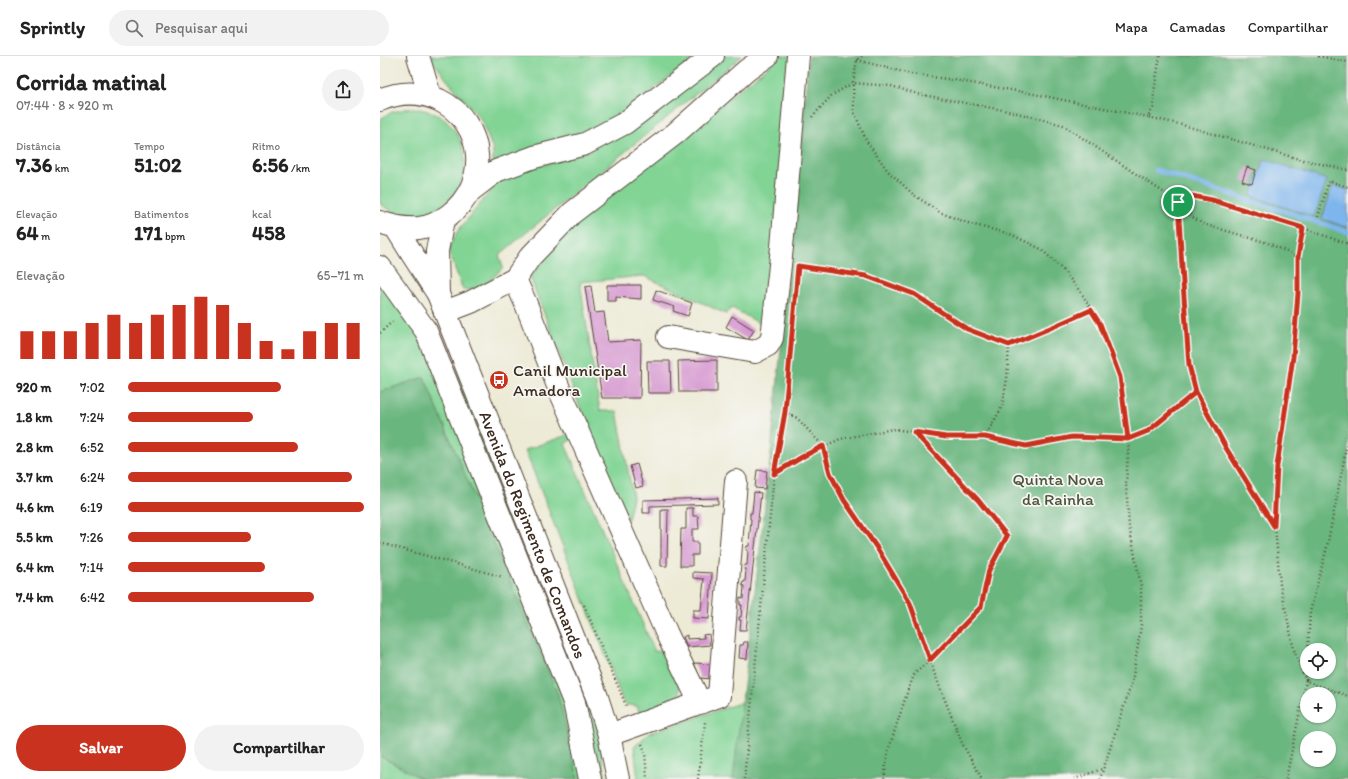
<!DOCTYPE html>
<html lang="pt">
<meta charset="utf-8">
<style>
body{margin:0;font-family:Itim,sans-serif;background:#f2f2f2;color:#222;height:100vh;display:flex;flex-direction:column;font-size:15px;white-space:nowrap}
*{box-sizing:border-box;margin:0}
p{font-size:13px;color:#767676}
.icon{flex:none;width:22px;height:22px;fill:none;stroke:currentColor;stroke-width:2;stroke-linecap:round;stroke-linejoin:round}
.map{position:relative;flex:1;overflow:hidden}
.panel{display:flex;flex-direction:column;background:#fff;width:380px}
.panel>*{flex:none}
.buttons{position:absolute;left:920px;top:587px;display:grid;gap:8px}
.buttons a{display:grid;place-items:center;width:36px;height:36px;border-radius:50%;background:#fff;box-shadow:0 1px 3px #0004;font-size:20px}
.pin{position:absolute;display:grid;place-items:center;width:34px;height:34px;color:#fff;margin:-17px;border:2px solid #fff;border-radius:50%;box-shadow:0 1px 4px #0007}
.round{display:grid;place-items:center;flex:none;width:42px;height:42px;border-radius:21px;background:#f2f2f2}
.head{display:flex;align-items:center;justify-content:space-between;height:68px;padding:0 16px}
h1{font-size:22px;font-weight:700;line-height:30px}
.metrics{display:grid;grid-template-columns:repeat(3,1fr);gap:6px;height:68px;padding:4px 16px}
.metrics div{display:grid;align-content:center}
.metrics b{font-size:20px;font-weight:700}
.metrics small{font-size:11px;font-weight:400}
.metrics p{font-size:11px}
.chart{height:112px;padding:8px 16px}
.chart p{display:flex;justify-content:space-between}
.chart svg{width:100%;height:72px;margin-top:4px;stroke:#c8321e;stroke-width:6}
.primary-button{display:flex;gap:8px;margin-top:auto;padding:8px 16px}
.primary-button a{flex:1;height:46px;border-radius:24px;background:#c8321e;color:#fff;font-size:16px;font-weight:700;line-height:46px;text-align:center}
.primary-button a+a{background:#f2f2f2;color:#222}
ul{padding:0 16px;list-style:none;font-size:13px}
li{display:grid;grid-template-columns:64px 48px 1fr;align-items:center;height:30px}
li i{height:10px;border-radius:5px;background:#c8321e}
header{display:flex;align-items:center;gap:24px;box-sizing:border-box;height:56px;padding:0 20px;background:#fff;border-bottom:1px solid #e0e0e0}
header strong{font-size:19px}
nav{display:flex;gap:22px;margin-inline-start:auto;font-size:14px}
.search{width:280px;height:36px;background:#f2f2f2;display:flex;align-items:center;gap:10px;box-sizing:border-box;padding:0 14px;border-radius:22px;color:#767676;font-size:15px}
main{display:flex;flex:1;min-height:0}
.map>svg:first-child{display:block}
.green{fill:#82d495;stroke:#5e7f5a}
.forest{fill:#69b67e;stroke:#52704e;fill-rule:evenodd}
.water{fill:#7eb5ed;stroke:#5c7086}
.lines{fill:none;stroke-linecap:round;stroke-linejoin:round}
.stream{stroke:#7eb5ed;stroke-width:5}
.building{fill:#d595cf}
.minor-casing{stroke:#564739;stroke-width:24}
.major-casing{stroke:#564739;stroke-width:24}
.highway-casing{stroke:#564739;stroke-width:24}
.path{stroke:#564739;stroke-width:2.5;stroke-dasharray:1 3;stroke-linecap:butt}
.minor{stroke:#fff;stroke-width:22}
.major{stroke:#fff;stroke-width:22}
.highway{stroke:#fff;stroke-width:22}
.route-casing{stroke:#fff;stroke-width:8}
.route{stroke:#c8321e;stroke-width:5}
.labels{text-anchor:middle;stroke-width:3.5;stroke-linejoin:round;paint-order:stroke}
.poi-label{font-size:17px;fill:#3b2a1e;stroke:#f6f6f2;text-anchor:start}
.park-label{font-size:17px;fill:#4d543c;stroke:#f6f6f2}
.street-label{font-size:17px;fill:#3b2a1e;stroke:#f6f6f2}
</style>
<header>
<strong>Sprintly</strong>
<div class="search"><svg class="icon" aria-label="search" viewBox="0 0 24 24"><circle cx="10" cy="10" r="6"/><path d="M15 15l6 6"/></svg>Pesquisar aqui</div>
<nav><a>Mapa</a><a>Camadas</a><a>Compartilhar</a></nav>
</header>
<main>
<section class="panel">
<div class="head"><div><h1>Corrida matinal</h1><p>07:44 · 8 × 920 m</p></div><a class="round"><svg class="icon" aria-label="share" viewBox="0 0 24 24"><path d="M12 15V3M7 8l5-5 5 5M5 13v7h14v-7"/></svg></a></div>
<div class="metrics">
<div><p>Distância</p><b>7.36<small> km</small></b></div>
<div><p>Tempo</p><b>51:02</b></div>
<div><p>Ritmo</p><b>6:56<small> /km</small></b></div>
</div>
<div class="metrics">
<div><p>Elevação</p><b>64<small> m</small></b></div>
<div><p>Batimentos</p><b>171<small> bpm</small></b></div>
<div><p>kcal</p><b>458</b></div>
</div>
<div class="chart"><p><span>Elevação</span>65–71 m</p>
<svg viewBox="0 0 160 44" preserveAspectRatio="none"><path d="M5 44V27M15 44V27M25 44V27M35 44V22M45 44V17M55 44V22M65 44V17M75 44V11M85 44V6M95 44V11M105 44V22M115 44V33M125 44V38M135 44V27M145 44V22M155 44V22"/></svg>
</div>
<ul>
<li><b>920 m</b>7:02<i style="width:65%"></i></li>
<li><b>1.8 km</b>7:24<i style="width:53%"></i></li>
<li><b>2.8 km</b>6:52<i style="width:72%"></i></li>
<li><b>3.7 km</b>6:24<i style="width:95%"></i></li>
<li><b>4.6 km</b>6:19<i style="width:100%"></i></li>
<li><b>5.5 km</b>7:26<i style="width:52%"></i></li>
<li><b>6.4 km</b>7:14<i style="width:58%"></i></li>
<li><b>7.4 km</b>6:42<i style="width:79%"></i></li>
</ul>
<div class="primary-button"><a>Salvar</a><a>Compartilhar</a></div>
</section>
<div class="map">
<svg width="968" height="723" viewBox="0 0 968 723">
<rect width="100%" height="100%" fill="#f6f6f2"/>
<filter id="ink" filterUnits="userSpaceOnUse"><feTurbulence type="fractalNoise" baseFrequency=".025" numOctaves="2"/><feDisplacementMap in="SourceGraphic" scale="8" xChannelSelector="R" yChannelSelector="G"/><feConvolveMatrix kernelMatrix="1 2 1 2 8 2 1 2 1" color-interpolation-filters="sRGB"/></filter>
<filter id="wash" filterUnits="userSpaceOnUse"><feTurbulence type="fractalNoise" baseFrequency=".012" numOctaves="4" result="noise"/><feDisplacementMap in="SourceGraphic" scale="16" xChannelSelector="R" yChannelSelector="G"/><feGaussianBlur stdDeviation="0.9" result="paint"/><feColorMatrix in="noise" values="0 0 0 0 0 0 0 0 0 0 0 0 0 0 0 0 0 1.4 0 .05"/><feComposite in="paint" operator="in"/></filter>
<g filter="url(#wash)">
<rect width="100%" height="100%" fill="#edead5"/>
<!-- green -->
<path class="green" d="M51,0H317L251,51L223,69L184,85L113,106V93L100,62L67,24L53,5Z
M338,0H362L119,199L123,212C109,225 104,234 83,234L69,196L70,190L77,176L121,122L208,95Z
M401,0H414L388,272L352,252L346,258L264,220L200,226L220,355H237L253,441L248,464L228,424L150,221L198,164Z
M30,52C36,53 42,53 48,55C57,58 65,63 71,70C107,111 68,170 16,157C11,155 5,151 0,148V63L12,56Z
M0,205L66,303H72L217,672L226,723H198L178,639L44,321L0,336Z
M193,377L195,381L185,388L275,596L288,591C293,605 303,629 299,643L264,656H259L257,650L247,649L243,646L232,616L145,394Z
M363,646L354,723H258L254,691L269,677Z
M0,700L42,723H0Z"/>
<!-- forest -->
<path class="forest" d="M429,0H968V134L953,129L942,163L968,172V723H353L390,406ZM927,594H949V616H927ZM927,638H949V660H927ZM927,682H949V704H927Z
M44,321L178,639L198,723H42L0,700V336Z"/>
<!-- water -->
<path class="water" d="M884,103L947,124L934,161L871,140Z
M953,129L968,134V172L942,163Z"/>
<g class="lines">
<!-- stream -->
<path class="stream" d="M776,114L968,176"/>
</g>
<g id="blocks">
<!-- building -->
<path class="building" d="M867,111L876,114L872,128L862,125Z
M227,229H261V243L236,241V245H227Z
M211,230L215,257L224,256L228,286L261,284L260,342H222L205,231Z
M276,234L312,247L308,260L293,255L295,251L273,244Z
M352,260L374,274L368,284L346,271Z
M337,304V336H299L298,305Z
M267,305H290L291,337H268Z
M257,408L263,430L256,432L250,410Z
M377,414L387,415L385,433L375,432Z
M374,436L381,437L366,574H360L361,564H359V561H361L362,549H360V542L363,543L364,530L362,529L363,526H365L366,513L364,512L365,509H367L368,494H366L367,490H369L371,463H370V457H372Z
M338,442V448L270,450V457H263V444Z
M306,452H313V460H318L319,473H312V486H318V499H312V510H300L301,473H306Z
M281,453H288L287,510H281Z
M313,516L332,517L329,563L313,562V554H321L324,523L313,522Z
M329,578L330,589L307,591L303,581L307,579V583L324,582L323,579Z
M364,586H368L367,603L359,602L360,589H363Z
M314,607L332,608V623L320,622Z"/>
</g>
</g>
<g filter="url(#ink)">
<use href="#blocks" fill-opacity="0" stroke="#564739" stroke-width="1"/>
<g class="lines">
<!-- minor casing -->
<g class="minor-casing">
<path id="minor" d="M0,211L46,275L194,646L210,723
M135,223L146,248L180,335L287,578L320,647
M65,256L91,246L135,223L150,201L192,157L296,77L367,14L387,0
M288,281L375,296L388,289L392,282L402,191L418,0
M229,679L339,640L356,425"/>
</g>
<!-- major casing -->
<g class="major-casing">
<g id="major">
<path d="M38,0L50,40"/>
<path d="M0,44C19,36 39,35 59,44C106,67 110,128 69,159C61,165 49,171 39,172C25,173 13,171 0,166"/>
<path id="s1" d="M16,172L32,198L58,238L217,641L229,679L238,723"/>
<path d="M58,238L57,195L63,164"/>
</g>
</g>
<!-- highway casing -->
<g class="highway-casing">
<path id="highway" d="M90,135L116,115L154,101L205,88L245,67L333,0"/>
</g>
<!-- path -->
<path class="path" d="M482,0L477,4L473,27L511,30L538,38L633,56L683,69L798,146L804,141L812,140L832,144L923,172
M780,0L774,35L773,52L768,61L799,68L919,103L968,114
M938,0L968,6
M477,4L531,18L574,24L654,38L768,61
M432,61L452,39L473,27L474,56L487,86L508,115L534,139L561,157L591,168L630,178L661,193L683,214L702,238L720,268L740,321L749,383L746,428L749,470L761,530V570L752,626L720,723
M798,146L803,227L809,309L816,336L846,392L894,469
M799,147L812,161L823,168L888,187L918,201
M938,161L949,125L968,131
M419,210L486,220L534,238L587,273L629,289
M0,277L14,264
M405,356L417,362L443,390L450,417L464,444L497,492L530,547L555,619L582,687L602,723
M535,376L566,381H605L646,390L692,381L749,383L768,375L816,336
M605,381L622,351L627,323L629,289L675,270L711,254
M395,418L423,401L460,383L513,373L534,376L598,444L627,480L609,514L601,551L550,604L535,617L528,634L508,695L504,723
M0,487L123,521
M204,549L247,652
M928,594L930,556L947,491L968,383
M927,611L926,625L968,640
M262,688L265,696L267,723
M318,723L325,666
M364,723L394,419L405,356L411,291
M694,723L722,713
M906,723L926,625L914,594L900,528L895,470L897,410L913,301L918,237V201L923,172L968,188"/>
<!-- minor -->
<use href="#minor" class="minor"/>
<!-- major -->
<use href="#major" class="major"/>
<!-- highway -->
<use href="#highway" class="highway"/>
</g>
</g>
<g class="lines" filter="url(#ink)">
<!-- route casing -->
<g class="route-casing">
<path id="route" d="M798,146L803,227L809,309L816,336L768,375L748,383L740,321L720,268L711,254L675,270L629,289L587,273L534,238L486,220L418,210L405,356L394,418L422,401L443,390L450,417L464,444L497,492L530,547L550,604L601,551L609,514L627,480L598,444L534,376L566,381H605L646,390L692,381L748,383L768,375L816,336L846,392L894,470L897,410L913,301L918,237V201L923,172L832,144L812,140L804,141L798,146"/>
</g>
<!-- route -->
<use href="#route" class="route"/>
</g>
<!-- icons -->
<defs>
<g id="bus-disc" transform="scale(1)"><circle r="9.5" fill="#c8321e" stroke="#f6f6f2"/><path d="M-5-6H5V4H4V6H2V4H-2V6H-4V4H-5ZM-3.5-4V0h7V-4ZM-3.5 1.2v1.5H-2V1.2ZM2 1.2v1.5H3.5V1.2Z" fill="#fff"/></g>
</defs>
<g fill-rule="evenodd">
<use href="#bus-disc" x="119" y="324"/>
</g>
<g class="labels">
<!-- poi labels -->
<g class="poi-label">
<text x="133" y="320">Canil Municipal<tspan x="133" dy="20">Amadora</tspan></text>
</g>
<!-- park labels -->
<g class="park-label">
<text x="678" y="429">Quinta Nova<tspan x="678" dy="20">da Rainha</tspan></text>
</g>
<!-- street labels -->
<g class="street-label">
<text dy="6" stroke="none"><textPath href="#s1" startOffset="337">Avenida do Regimento de Comandos</textPath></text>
</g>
</g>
</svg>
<div class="buttons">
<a><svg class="icon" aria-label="locate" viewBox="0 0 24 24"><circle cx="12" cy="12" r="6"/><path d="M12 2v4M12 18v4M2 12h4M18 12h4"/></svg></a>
<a>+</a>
<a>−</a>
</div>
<div class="pin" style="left:798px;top:146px;background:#1e9e55"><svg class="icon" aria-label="arrive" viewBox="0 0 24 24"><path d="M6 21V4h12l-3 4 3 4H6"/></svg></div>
</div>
</main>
